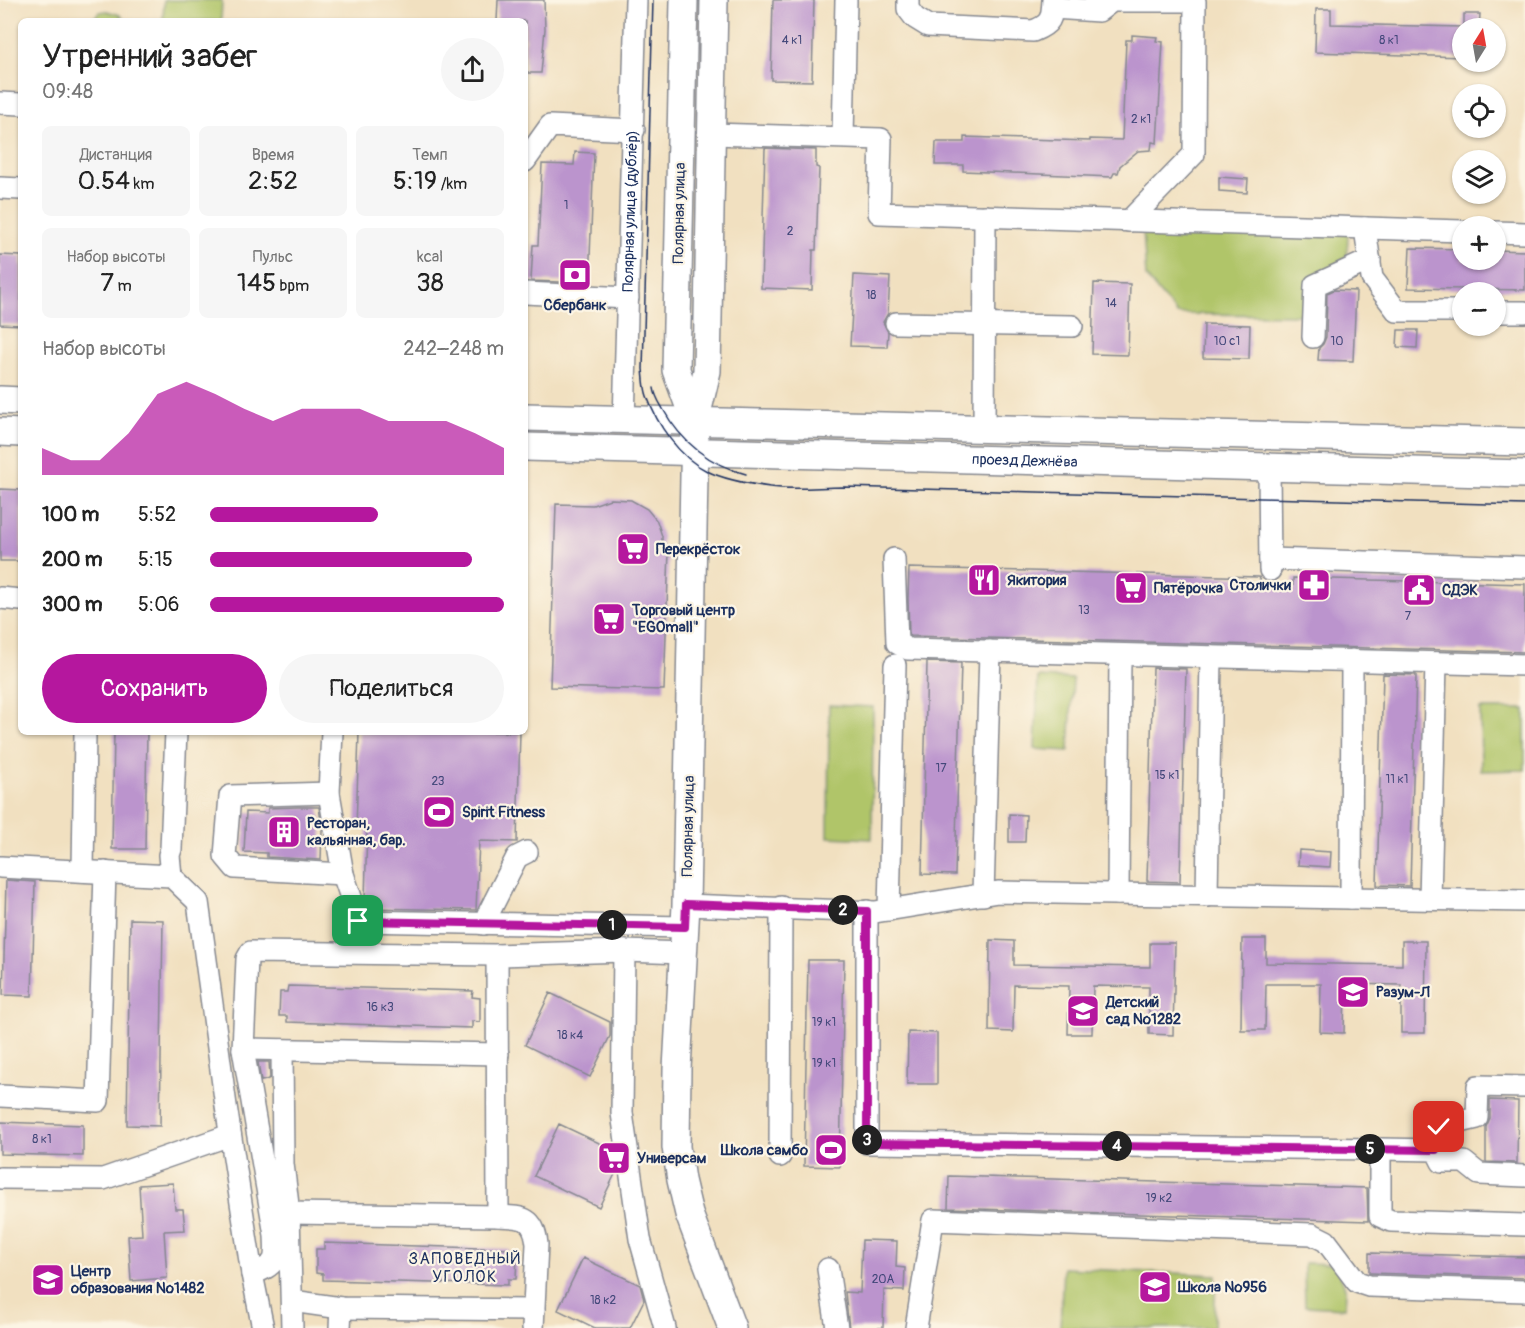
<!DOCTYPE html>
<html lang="ru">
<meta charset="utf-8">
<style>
body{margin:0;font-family:Pangolin,sans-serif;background:#f6f6f6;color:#222;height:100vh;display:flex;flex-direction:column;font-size:22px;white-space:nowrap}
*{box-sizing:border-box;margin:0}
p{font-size:20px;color:#767676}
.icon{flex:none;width:33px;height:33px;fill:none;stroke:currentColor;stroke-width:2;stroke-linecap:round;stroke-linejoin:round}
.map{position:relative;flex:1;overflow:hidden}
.drawer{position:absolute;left:18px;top:18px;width:510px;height:717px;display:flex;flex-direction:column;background:#fff;border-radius:9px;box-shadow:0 2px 4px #0004}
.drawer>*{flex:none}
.needle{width:39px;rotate:11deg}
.fabs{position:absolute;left:1452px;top:18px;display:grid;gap:12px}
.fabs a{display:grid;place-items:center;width:54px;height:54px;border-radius:50%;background:#fff;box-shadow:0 2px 4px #0004;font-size:30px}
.pin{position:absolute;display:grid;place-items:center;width:51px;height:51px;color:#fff;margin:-26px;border-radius:12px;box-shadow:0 3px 9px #0006}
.km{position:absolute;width:30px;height:30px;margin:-15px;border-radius:50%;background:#222;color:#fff;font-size:16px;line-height:30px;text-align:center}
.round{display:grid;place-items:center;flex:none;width:63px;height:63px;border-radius:32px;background:#f6f6f6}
.head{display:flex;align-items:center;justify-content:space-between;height:102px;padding:0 24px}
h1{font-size:33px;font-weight:600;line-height:45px}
.stats{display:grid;grid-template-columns:repeat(3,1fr);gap:9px;height:102px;padding:6px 24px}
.stats div{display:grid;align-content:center;border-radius:9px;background:#f6f6f6;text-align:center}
.stats b{font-size:26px;font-weight:600}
.stats small{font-size:16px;font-weight:400}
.stats p{font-size:16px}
.chart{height:168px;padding:12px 24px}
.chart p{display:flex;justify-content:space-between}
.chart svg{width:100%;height:108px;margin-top:6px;fill:#b5179e;opacity:.7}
.action{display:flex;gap:12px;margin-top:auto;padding:12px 24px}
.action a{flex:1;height:69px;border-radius:36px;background:#b5179e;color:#fff;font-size:24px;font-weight:600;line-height:69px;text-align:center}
.action a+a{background:#f6f6f6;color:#222}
ul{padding:0 24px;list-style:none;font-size:20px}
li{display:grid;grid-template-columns:96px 72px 1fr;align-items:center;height:45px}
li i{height:15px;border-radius:8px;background:#b5179e}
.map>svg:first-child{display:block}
.green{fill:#b0c569;stroke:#667a64;stroke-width:1.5}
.building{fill:#bb94cd}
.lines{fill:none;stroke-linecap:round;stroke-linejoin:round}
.minor-casing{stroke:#86888f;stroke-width:24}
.major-casing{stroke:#86888f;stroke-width:30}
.minor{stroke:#fff;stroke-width:21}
.major{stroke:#fff;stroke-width:27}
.tram{stroke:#1b2f5e;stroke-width:1.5}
.route-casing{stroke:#fff;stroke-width:12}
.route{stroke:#b5179e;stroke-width:8}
.labels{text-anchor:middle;stroke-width:4.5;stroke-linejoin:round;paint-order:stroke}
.number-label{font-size:12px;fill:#43487a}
.street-label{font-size:15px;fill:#1b2f5e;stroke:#fcf5e5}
.poi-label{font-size:15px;font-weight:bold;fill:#1b2f5e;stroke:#fcf5e5;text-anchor:start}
.neighbourhood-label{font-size:16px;letter-spacing:1.5px;fill:#1b2f5e;stroke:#fcf5e5}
</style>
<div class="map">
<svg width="1525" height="1328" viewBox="0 0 1525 1328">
<rect width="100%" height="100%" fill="#fcf5e5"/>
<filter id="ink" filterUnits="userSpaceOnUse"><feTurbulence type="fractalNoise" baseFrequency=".0167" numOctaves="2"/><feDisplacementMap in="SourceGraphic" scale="12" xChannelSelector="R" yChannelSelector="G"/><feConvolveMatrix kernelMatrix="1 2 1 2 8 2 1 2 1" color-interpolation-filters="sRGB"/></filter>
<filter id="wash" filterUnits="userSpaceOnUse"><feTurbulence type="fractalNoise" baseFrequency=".008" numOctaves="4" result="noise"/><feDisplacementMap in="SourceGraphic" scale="24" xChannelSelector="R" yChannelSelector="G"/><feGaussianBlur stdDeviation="1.35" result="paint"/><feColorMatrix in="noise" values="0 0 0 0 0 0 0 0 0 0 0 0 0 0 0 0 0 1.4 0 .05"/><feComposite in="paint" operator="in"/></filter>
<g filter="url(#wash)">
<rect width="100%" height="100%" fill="#f1e0c0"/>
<!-- green -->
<path class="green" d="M164,0H222L221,21H163Z
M107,11L120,15L125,21H91L100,12Z
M1143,228L1348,232L1347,257L1309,281L1305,315L1177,314L1146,277Z
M1038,677L1073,679L1069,751L1035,749Z
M829,705L873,707L872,839L828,837Z
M1480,709H1525V770L1481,771Z
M1304,1263L1336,1264L1346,1290L1345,1308L1305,1306Z
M1063,1268L1216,1275L1214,1328H1060Z"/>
<g id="blocks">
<!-- building -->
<path class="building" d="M498,0H544L545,29L541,73H525V21H497Z
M773,0H814L812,81L771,80Z
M1316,9H1331V24L1462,27V57L1315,52Z
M1464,14H1480L1479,28H1464Z
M1132,35L1157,37L1156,41L1163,42L1157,143L1152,142L1151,150L1138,151L1120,166L1118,173H1114L1112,177L963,171V165H935L936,142H964V137L1090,141V139L1122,140L1126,40H1132Z
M765,148L816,150V167L819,168L816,250H813L812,290L761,288Z
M575,152L594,153L589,283L531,281L533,245H538L542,164L574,165Z
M1219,177L1248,179L1247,193L1219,191Z
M1410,248L1462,249V260H1496V250L1525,251V290L1408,288Z
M0,255L21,256V325L0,324Z
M854,275L890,277L888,313L883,322L888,332L887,347L850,346Z
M1094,283L1130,284L1128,355L1092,354Z
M1334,290L1356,291L1353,361L1318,360L1319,348L1323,344L1326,337L1327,293Z
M1204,324L1250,325L1249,359L1203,358Z
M1398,330H1418L1417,348L1397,347Z
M0,489L21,490V561H0Z
M610,499L631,500L647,509L657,521L662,536V551H669L664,690L550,687L556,504L593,505Z
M909,568L1259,577L1262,584L1293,585V578L1525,584V652L911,636L909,635L908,598Z
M927,662L961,663L955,875L922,874Z
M1153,668L1186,669L1180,882L1147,881Z
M1383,674L1416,675L1410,886L1377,885Z
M114,732H147L145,849H112Z
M359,732H520L517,842L479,841L476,910L368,908L365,899L367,829H356Z
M298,807H319L322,829L321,860L267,857V853L244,852L246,812L268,813V808Z
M1009,814L1026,815L1025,842H1009Z
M1299,850L1331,852L1330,867L1298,865Z
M6,880L35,882L32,996L3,995Z
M130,919L163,920L160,1126L127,1125Z
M1242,939H1266V963L1402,965V941H1426L1425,1033H1401V985L1345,984L1344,1033L1320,1032L1321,984H1266L1265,1030H1241Z
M990,940L1014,941V965L1150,967V943H1175L1173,1035L1149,1034V987L1093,986L1092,1034H1068L1069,986L1014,985L1013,1032L989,1031Z
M808,960H844L840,1167L804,1166Z
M288,986L473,991L472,997L480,998V1022L472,1021V1028L287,1022V1016H279L280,992H287Z
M550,993L610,1022V1036L590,1077L525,1045Z
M908,1032L937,1033V1084H907Z
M258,1062H269L270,1078L266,1080L261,1081Z
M1490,1100L1518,1101L1517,1163L1486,1162V1127L1490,1118Z
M0,1122L83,1125V1156L0,1154Z
M559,1124L614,1150L617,1170L599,1207L534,1176Z
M949,1176L1367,1188L1368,1221L948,1208Z
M173,1183L175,1209H183L185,1230L164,1231L167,1278L131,1281L128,1236L142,1235L139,1185Z
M862,1240L897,1241L896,1267L905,1268L904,1291L884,1290L883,1328H849L845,1292L860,1293Z
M324,1243L509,1249V1255H517L516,1279H508V1285L323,1280V1274L316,1273V1249H324Z
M1369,1253L1525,1257V1278L1371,1273H1369Z
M583,1258L640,1285L644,1300L630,1328H595L558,1310Z"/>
</g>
</g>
<g filter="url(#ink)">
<use href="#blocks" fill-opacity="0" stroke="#86888f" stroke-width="1.5"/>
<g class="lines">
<!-- minor casing -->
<g class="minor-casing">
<g id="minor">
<path d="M908,0V9L915,18L928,26L1033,31C1051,24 1052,19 1053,0"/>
<path d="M1053,8L1099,11L1112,1H1195L1194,154L1129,221"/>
<path d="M0,103L21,104"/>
<path d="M712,134L881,139L879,213L1462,231"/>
<path d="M843,137L846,0"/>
<path d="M525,161L550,126L634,130"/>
<path d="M0,188L21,189"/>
<path d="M1365,228L1372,278L1397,311H1462"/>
<path d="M1496,232L1525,233"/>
<path d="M525,293L628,298"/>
<path d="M1496,312H1525"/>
<path d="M896,323L1072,326"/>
<path d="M1313,337L1315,285L1370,260"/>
<path id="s1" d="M624,421L636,0"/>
<path d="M984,429L985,216"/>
<path d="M1269,467L1270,570"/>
<path d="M894,559L897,643L908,649L1525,665"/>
<path d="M1270,559L1525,567"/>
<path d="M0,598L21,600"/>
<path d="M332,732L329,793L343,874L359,921L685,927"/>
<path d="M329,793L230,796L225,856L235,868L343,874"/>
<path d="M0,867L171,876L198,902L226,1106L252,1274L263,1328"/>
<path d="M83,871L85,732"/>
<path d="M171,876L169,855L171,849L176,732"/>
<path d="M1118,894L1120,655"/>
<path d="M983,895L990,651"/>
<path d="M1207,896L1211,657"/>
<path d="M1351,898L1352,660"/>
<path d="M1430,899L1436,663"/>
<path d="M686,905L875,912L998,892L1525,901"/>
<path d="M889,910L895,665"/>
<path d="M867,911V1143L1380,1149V1216L1391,1221L1525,1225"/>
<path d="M483,924L517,857L527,852"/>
<path d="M624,951L622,1113L640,1239L665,1328"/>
<path d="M497,955L498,1216"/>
<path d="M243,1049L498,1054"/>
<path d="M282,1050L283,1164L289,1213L292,1328"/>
<path d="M0,1096L98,1101L105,872"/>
<path d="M1380,1149L1436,1150L1442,1162H1464L1479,1174L1525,1176"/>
<path d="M1436,1150L1439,1127L1477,1118L1478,1086L1525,1087"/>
<path d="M780,1156L781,907"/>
<path d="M0,1178L103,1179L230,1135"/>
<path d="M289,1213L498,1216C522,1217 534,1216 537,1244L533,1328"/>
<path d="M828,1269L837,1328"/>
<path d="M252,1274C278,1264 276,1261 275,1235L243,1049L247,959L251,952L497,955L624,951L684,953"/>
<path d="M292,1301L341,1308L534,1310"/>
<path d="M340,1328L341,1308"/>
<path d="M916,1328L933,1220L1312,1234L1326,1241L1357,1282L1369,1286L1525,1291"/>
</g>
</g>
<!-- major casing -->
<g class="major-casing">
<g id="major">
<path d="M684,0L676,370L695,422"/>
<path d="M714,0L707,371L695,422L686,905L677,1069L676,1147L681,1180L689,1214L732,1328"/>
<path d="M0,400L21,401"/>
<path d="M525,417L1525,442"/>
<path d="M0,432L21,433"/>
<path id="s2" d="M525,447L1525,474"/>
</g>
</g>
<!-- minor -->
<use href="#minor" class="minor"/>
<!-- major -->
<use href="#major" class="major"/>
<!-- tram -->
<path class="tram" d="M653,0L643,369C644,378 644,388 647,396C657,425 679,457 707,471C725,480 749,484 770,487C794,490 820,487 844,487L1525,505
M654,388C655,396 659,402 663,409C681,442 710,465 746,474"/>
</g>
</g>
<g class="lines" filter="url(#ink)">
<!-- route casing -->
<g class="route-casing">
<path id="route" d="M358,921L685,927L686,904L867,911V1143L1436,1150L1439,1127"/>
</g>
<!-- route -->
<use href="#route" class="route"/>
</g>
<!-- icons -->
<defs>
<g id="bank-square" transform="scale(1.725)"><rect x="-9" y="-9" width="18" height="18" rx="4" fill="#b5179e" stroke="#fcf5e5"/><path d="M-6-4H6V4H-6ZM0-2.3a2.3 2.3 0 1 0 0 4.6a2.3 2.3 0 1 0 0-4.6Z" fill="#fff"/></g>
<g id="supermarket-square" transform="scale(1.725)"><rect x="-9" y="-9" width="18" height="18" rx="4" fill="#b5179e" stroke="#fcf5e5"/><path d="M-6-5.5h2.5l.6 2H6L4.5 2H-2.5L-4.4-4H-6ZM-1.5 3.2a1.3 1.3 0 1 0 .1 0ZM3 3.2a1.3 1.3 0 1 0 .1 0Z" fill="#fff"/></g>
<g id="restaurant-square" transform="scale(1.725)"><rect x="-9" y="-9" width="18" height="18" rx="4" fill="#b5179e" stroke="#fcf5e5"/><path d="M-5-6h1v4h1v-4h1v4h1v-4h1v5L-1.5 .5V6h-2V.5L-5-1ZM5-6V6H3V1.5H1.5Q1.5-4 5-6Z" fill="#fff"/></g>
<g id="pharmacy-square" transform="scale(1.725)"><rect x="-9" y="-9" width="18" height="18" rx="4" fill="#b5179e" stroke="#fcf5e5"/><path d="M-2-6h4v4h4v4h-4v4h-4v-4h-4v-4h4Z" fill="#fff"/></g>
<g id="civic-square" transform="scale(1.725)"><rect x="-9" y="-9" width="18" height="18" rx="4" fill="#b5179e" stroke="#fcf5e5"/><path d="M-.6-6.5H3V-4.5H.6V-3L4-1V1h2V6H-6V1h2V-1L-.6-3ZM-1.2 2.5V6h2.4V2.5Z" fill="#fff"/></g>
<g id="stadium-square" transform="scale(1.725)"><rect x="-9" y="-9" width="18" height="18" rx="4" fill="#b5179e" stroke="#fcf5e5"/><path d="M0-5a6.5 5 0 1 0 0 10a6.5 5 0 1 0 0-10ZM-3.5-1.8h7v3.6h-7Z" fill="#fff"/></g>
<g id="building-square" transform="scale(1.725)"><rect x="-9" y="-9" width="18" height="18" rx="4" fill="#b5179e" stroke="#fcf5e5"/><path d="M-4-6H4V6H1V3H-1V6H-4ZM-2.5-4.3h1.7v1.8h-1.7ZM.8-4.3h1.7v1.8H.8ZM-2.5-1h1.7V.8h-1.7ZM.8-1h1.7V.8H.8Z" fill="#fff"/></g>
<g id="school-square" transform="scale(1.725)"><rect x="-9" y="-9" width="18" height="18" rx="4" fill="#b5179e" stroke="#fcf5e5"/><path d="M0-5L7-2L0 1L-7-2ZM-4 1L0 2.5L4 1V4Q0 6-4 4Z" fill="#fff"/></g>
</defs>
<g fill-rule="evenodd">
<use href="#bank-square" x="575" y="275"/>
<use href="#supermarket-square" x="633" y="549"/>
<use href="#restaurant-square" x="984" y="580"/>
<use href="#pharmacy-square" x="1314" y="585"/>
<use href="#supermarket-square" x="1131" y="588"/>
<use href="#civic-square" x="1419" y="590"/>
<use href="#supermarket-square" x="609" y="619"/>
<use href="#stadium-square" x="439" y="812"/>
<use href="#building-square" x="284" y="832"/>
<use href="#school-square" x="1353" y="992"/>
<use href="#school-square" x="1083" y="1011"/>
<use href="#stadium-square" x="831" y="1150"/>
<use href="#supermarket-square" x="614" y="1158"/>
<use href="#school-square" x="48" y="1280"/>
<use href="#school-square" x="1155" y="1287"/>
</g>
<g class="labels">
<!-- number labels -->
<g class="number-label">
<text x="792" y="44">4 к1</text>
<text x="1389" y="44">8 к1</text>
<text x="1141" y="123">2 к1</text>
<text x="566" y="209">1</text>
<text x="790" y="235">2</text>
<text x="871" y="299">18</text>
<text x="1111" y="307">14</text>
<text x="1227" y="345">10 с1</text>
<text x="1337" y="345">10</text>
<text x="1084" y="614">13</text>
<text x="1408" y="620">7</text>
<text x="941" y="772">17</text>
<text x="1167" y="779">15 к1</text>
<text x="1397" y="783">11 к1</text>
<text x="438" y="785">23</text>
<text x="380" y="1011">16 к3</text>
<text x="824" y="1026">19 к1</text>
<text x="570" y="1039">18 к4</text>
<text x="824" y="1067">19 к1</text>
<text x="42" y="1143">8 к1</text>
<text x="1159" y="1202">19 к2</text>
<text x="883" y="1283">20А</text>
<text x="603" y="1304">18 к2</text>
</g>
<!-- street labels -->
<g class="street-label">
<text dy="5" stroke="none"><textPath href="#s1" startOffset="210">Полярная улица (дублёр)</textPath></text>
<text transform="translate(679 213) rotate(-89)" y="5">Полярная улица</text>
<text dy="5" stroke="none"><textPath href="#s2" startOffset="500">проезд Дежнёва</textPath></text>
<text transform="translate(688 826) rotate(-89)" y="5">Полярная улица</text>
</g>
<!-- poi labels -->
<g class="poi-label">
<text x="575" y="310" text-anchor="middle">Сбербанк</text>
<text x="656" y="554">Перекрёсток</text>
<text x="1007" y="585">Якитория</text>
<text x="1291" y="590" text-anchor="end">Столички</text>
<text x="1154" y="593">Пятёрочка</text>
<text x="1442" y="595">СДЭК</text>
<text x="632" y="615">Торговый центр<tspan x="632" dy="17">"EGOmall"</tspan></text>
<text x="462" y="817">Spirit Fitness</text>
<text x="307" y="828">Ресторан,<tspan x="307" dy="17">кальянная, бар.</tspan></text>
<text x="1376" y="997">Разум-Л</text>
<text x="1106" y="1007">Детский<tspan x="1106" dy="17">сад №1282</tspan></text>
<text x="808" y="1155" text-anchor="end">Школа самбо</text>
<text x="637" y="1163">Универсам</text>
<text x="71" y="1276">Центр<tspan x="71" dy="17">образования №1482</tspan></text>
<text x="1178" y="1292">Школа №956</text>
</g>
<!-- neighbourhood labels -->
<g class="neighbourhood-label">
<text x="465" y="1264">ЗАПОВЕДНЫЙ<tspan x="465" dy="18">УГОЛОК</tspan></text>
</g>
</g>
</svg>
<div class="fabs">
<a><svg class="needle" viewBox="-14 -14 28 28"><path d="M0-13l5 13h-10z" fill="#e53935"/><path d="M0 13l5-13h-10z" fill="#767676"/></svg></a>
<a><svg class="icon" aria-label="locate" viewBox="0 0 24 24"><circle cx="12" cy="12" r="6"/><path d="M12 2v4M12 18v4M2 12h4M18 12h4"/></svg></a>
<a><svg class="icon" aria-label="layers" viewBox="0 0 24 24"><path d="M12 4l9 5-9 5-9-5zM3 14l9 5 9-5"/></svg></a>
<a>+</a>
<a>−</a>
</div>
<div class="pin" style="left:358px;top:921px;background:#1e9e55"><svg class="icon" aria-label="arrive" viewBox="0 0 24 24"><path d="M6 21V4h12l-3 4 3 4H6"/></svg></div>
<div class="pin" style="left:1439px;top:1127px;background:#d93025"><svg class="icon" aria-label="check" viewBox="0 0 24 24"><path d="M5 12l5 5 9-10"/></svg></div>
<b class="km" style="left:612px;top:925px">1</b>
<b class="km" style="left:843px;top:910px">2</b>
<b class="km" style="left:867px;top:1140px">3</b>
<b class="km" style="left:1117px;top:1146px">4</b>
<b class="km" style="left:1370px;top:1149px">5</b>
<section class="drawer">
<div class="head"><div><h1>Утренний забег</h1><p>09:48</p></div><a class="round"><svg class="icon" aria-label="share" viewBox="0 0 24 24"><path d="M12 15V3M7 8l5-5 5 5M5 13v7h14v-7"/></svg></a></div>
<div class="stats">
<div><p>Дистанция</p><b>0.54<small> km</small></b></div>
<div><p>Время</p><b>2:52</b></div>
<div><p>Темп</p><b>5:19<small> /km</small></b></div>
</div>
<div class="stats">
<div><p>Набор высоты</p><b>7<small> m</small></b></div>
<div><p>Пульс</p><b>145<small> bpm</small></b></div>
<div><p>kcal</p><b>38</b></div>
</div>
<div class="chart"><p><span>Набор высоты</span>242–248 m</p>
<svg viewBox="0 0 160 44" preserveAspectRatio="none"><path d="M0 44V33L10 38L20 38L30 27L40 11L50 6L60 11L70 17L80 22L90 17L100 17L110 17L120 22L130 22L140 22L150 27L160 33V44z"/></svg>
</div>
<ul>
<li><b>100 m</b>5:52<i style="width:57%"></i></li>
<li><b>200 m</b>5:15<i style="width:89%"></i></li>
<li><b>300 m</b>5:06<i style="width:100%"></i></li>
</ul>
<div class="action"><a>Сохранить</a><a>Поделиться</a></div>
</section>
</div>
